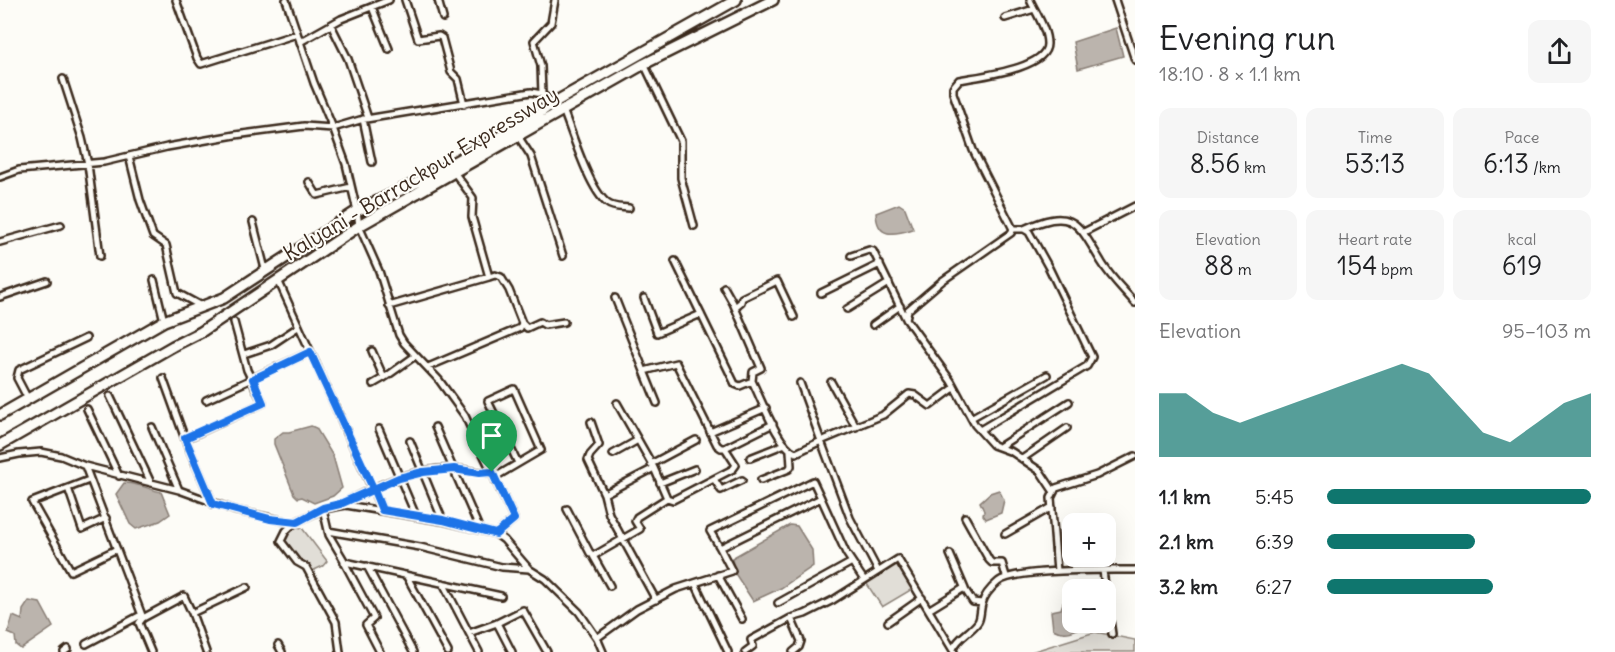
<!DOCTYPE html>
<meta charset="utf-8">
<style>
body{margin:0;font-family:Delius,sans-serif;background:#f6f6f6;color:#202124;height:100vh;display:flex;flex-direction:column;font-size:22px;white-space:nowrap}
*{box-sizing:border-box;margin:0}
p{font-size:20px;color:#757577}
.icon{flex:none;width:33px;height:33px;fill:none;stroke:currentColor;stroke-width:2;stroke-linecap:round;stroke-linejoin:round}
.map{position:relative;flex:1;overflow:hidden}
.side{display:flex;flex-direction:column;background:#fff;width:480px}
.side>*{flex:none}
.tools{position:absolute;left:1062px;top:513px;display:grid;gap:12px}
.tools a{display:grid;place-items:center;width:54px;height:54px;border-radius:12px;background:#fff;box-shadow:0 6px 24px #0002;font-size:30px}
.pin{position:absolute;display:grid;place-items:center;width:51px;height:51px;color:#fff;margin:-62px -26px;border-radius:50% 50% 50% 0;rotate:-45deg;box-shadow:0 0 6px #0007}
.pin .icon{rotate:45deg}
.round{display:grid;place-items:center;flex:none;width:63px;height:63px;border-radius:12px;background:#f6f6f6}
.overview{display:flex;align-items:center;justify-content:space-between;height:102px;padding:0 24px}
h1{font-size:33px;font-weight:600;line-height:45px}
.metrics{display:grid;grid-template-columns:repeat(3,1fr);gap:9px;height:102px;padding:6px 24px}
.metrics div{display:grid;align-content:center;border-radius:12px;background:#f6f6f6;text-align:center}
.metrics b{font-size:26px;font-weight:600}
.metrics small{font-size:16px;font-weight:400}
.metrics p{font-size:16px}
.chart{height:168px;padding:12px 24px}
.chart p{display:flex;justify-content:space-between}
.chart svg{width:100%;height:108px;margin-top:6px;fill:#0f766e;opacity:.7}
ul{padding:0 24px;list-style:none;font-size:20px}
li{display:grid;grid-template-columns:96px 72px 1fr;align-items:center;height:45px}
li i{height:15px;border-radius:8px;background:#0f766e}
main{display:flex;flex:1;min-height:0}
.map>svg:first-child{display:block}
.green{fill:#e1ded7;stroke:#8e847a;stroke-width:1.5}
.water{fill:#bbb4ad;stroke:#887d74;stroke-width:1.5}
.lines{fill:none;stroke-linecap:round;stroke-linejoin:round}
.street-casing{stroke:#3b2a1e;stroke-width:10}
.highway-casing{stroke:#3b2a1e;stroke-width:14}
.street{stroke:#fdfcf7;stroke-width:5}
.highway{stroke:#fdfcf7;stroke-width:9}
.route-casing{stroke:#fff;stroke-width:12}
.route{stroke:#1a73e8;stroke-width:8}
.labels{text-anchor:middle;stroke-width:4.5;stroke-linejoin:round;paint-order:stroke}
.street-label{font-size:21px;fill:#3b2a1e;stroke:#fdfcf7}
</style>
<main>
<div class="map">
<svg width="1135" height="652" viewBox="0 0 1135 652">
<rect width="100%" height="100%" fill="#fdfcf7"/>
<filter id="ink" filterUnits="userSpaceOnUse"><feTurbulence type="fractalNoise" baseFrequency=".0167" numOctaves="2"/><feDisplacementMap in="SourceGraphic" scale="12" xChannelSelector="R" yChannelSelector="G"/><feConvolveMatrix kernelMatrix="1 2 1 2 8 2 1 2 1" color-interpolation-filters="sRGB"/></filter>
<g filter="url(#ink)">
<!-- green -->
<path class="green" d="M297,527L302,528L327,561L323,566L310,572L297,561L284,541L289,533Z
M899,559L914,588L882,607L865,581Z
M1095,632L1135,640V652H1031Z"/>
<!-- water -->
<path class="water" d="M1116,28L1123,56L1078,69L1073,42Z
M899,204L905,208L913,229C894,235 877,239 876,213Z
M311,426L316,428L333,456L342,488L333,496L314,503L302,497L298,498L294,494L274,444V439L283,432H289Z
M124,483C138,483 148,489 161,492L170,514L160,521L136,529L130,524L116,494Z
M999,490L1004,500L1001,513L986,519L983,515L984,511L980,502L990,493Z
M790,525L797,526L812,550L813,566L781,588L753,601L734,572L732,558Z
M29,601L40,603L53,627L21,649L16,645L15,636L8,633L13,616L22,620L23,610Z
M1063,603H1068L1072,608V622L1087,623C1076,631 1065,636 1053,629L1051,611L1061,609Z"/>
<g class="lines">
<!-- street casing -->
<g class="street-casing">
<path id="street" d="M176,0L197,58L201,64L297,34
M286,0L314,83L333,128L346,164L357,211L359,226L379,271L399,335L404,343L439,380L465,416L514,519L496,534L504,540L529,569L545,579L579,612L597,638L603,652
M405,0L418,39L439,36L442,38L451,72L458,79L464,104
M438,0L443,18
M1030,0C1036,13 1047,29 1047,44C1047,69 979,76 959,80L953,87V93L973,150L1013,229L1011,233L942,281L908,310L906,319L951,381L975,425L993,445L1012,452L1040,471L1054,492
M1115,0L1135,60
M372,7L389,49
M1005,18L1034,9
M331,25L348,59L368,118
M300,42L341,19L389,0
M644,64L681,141V178L694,226
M63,79L82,138L88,164L100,256
M542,94L541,66L534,41L551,23L555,0
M563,110C572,132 589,189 607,203C613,208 622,207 629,208
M363,119L372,162
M518,136L531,156L563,256
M129,156L140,200L153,236L166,245L177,293L201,306
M0,177L19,170L104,162L167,147L235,135L304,126L333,128L360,120L531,92L542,94L553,103
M309,182L317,195L351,187
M253,222L265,269
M1024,229C1074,206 1078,224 1102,263C1111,278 1124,290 1135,303
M1084,232L1135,206
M0,242L61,225
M851,256L869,250L873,251L905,317
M675,261L735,384L740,386L752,381
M154,280L164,321
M278,280L382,510
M724,287L733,303L761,368L753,372L752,381C761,398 778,447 796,453L821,441L850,518L878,571
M821,293L880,264
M0,297L47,281
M615,298L644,371L676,363L717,445L721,448H725L736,465L733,469L673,500L667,498
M644,298L657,333L701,314
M389,306L489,277L472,217L473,198L454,172
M735,307L741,302L742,298L777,281L794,317
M847,309L889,283
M522,323L527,328L540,322L545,325L564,322
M873,325L900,306
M372,351L384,378
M244,354L271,345L298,327
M428,367L520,328L522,323L509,290L501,277L495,275L489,277
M644,371L657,403
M163,378L185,439L213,504
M831,382L856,427
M800,383L821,441L883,415L909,394L915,395L930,406L954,388
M373,384L387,376L415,356
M110,396L151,483
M28,399L17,378L19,370L86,338
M206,400L310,352
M617,403L654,468
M87,409L119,476
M971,418L1047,375
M591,422L599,445L590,455L588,460L604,494L609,514L656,600
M152,427L179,490
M435,427L480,530
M379,429L416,516
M980,430L1087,366L1092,357L1049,268L1029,232L1024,229H1013
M710,432L766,408
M185,439L263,403L247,370L234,322
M410,441L443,521
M999,447L1069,402
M725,448L773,424
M613,454L638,440
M0,458L19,454L41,452L61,456L85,466L179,490L234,510L294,523L323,509L346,505L443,521L496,534
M750,458L785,444
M1022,459L1067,428
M651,464L696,440
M85,466L143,618L184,596L192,613L247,587
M495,477L541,450L514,389L488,401L518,463
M714,479L721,490L742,480
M89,480L32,502L71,571L117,549
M761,480L789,469L791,466L790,451
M660,483L695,469
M68,488L82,529L106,518
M342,504C376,486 415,467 454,469C468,469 479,474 492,472
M323,509L329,535L345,562L501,596
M567,509L590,553L595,555L640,529L635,521L637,517L667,498L654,468L604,494
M965,517L989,560L992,563H1002L1006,576
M294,523L286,531L281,541L297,562L306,567L336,622L340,652
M328,531L420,547L502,567L529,569
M1005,534L1052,507
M720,548L710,531L813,481L821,498
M592,554L610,586
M950,554L965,589
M344,562L374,618L366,625L380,652
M367,566L413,652
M1057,571L1051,498L1056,488L1097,475L1135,456
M1103,571L1112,634
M406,575L448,652
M718,575L742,619
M443,583L479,652
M695,583L728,652
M778,603L852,562
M930,609L964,588L973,602L982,603
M192,613L206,652
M143,618L139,623L151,652
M791,618L801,641L799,647L793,652
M888,622L922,598
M497,623L512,652
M469,633L497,623L523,610L547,652
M597,638L637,609L676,589L732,571L720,548L821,498L846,553L864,580
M86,644L141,615
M278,645L282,652
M953,649C958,637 971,632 978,622C981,617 980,610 982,604C984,596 992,587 998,582C1014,568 1110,570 1135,570
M64,652L68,649
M745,652L753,646L751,640L791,618L805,614L833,600L898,559L954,652"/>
</g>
<!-- highway casing -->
<g class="highway-casing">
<path id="highway" d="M0,415L164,321L224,298L357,211L418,182L533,118L553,103L736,0
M0,445L173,346L201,332L359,226L644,64L773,0"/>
</g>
<!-- street -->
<use href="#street" class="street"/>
<!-- highway -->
<use href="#highway" class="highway"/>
</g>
</g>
<g class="lines" filter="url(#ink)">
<!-- route casing -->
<g class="route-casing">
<path id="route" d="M492,472L479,473L454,469L423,472L399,478L340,504L323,508L297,522L270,519L213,504L185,438L263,403L253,379L310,352L373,488L382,510L443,520L496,534L514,519L492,472"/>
</g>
<!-- route -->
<use href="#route" class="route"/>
</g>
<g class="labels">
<!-- street labels -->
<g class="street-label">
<text transform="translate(421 174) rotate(-31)" y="7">Kalyani - Barrackpur Expressway</text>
</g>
</g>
</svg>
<div class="tools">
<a>+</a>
<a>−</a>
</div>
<div class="pin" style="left:492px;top:472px;background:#1e9e55"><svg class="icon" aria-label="arrive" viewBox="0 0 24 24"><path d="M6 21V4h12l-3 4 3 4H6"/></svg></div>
</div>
<section class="side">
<div class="overview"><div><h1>Evening run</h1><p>18:10 · 8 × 1.1 km</p></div><a class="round"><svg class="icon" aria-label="share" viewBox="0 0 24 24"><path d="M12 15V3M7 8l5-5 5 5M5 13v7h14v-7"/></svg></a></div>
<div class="metrics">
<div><p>Distance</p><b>8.56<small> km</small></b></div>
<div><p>Time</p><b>53:13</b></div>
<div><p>Pace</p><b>6:13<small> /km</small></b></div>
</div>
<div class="metrics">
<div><p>Elevation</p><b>88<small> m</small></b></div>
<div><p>Heart rate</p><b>154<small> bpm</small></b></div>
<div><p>kcal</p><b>619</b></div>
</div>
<div class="chart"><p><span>Elevation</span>95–103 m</p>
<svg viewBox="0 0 160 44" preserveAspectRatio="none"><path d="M0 44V18L10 18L20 26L30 30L40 26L50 22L60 18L70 14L80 10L90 6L100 10L110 22L120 34L130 38L140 30L150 22L160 18V44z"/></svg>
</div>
<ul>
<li><b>1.1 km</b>5:45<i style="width:100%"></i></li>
<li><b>2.1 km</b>6:39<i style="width:56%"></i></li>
<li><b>3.2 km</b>6:27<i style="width:63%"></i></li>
</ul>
</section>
</main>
